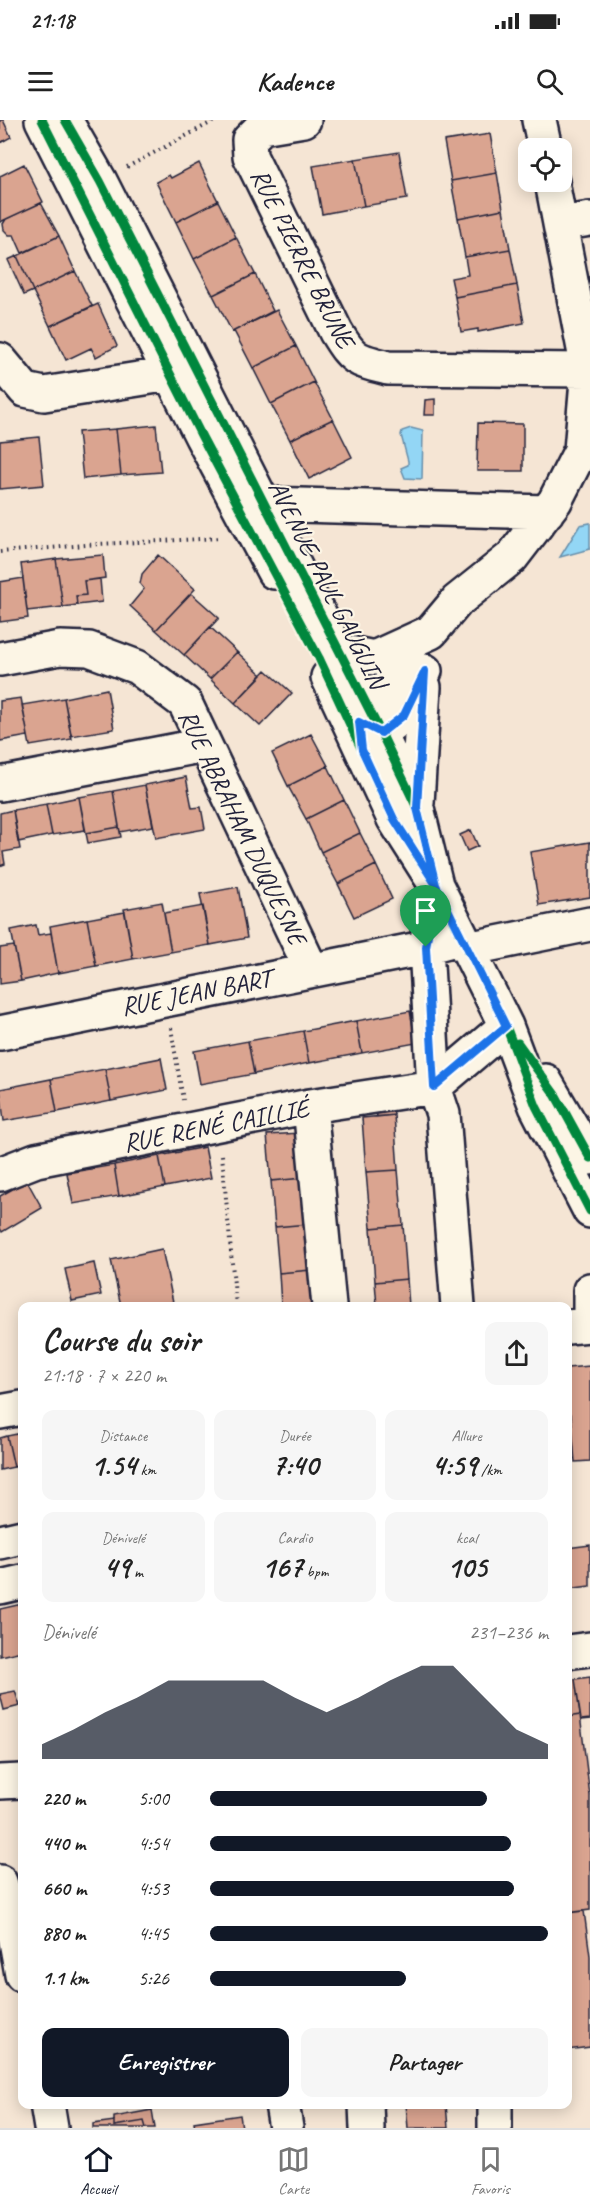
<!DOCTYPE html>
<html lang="fr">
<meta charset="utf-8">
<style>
body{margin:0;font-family:Caveat,sans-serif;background:#f6f6f6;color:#222;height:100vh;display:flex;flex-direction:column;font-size:22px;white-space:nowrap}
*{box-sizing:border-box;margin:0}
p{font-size:20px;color:#767676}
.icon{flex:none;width:33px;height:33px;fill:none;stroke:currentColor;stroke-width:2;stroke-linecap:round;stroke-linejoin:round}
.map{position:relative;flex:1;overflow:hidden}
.drawer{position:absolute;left:18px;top:1182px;width:554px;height:807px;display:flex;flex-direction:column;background:#fff;border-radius:12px;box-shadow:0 3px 15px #0003}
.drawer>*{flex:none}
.tools{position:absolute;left:518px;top:18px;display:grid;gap:12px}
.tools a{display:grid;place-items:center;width:54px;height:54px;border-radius:12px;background:#fff;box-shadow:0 3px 15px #0003;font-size:30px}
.pin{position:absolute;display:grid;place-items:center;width:51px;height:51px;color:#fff;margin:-62px -26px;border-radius:50% 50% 50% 0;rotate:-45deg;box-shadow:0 0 6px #0007}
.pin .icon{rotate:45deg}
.round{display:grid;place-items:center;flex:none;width:63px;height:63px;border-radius:12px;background:#f6f6f6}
.overview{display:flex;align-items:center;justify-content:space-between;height:102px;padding:0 24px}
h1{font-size:33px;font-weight:700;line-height:45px}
.figures{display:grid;grid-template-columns:repeat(3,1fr);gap:9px;height:102px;padding:6px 24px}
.figures div{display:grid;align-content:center;border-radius:12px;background:#f6f6f6;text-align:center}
.figures b{font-size:30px;font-weight:700}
.figures small{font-size:16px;font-weight:400}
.figures p{font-size:16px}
.chart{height:168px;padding:12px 24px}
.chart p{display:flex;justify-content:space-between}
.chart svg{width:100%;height:108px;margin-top:6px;fill:#111827;opacity:.7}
.primary-button{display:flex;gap:12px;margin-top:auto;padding:12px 24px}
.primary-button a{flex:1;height:69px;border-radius:12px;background:#111827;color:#fff;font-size:24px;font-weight:700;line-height:69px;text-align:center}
.primary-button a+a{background:#f6f6f6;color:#222}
ul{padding:0 24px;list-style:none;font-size:20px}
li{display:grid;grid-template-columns:96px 72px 1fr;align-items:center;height:45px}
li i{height:15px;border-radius:8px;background:#111827}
.status{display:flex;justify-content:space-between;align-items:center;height:42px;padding:0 30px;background:#fff;direction:ltr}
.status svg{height:16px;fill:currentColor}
header{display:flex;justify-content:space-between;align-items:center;height:78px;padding:0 24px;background:#fff;font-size:27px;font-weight:700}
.tabs{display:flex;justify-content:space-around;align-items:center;height:84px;border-top:2px solid #e0e0e0;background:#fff;font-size:16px;color:#767676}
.tabs a{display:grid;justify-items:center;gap:3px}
.tabs .on{color:#111827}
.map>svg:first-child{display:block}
.water{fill:#93d6f5;stroke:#668eab;stroke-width:1.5}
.building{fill:#daa490;stroke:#22223b;stroke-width:1.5}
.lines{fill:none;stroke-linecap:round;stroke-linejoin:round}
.minor-casing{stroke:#22223b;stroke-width:38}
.path{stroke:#22223b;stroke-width:4;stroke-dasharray:1.5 4.5;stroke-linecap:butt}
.minor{stroke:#fcf5e5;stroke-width:33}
.cycleway-casing{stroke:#fcf5e5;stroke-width:13}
.cycleway{stroke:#00873e;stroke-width:9}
.route-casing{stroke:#fff;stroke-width:12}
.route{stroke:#1a73e8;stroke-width:8}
.labels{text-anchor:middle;stroke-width:4.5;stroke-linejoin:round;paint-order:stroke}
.street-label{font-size:26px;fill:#22223b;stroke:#fcf5e5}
</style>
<div class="status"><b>21:18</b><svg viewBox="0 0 49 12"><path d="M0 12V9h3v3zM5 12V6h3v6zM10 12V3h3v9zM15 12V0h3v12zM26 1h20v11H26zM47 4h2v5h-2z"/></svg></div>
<header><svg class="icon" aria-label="menu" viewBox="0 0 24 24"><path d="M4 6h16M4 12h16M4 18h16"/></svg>Kadence<svg class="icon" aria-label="search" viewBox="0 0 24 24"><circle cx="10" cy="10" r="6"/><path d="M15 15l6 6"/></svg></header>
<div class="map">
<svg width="590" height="2008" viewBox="0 0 590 2008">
<rect width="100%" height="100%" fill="#f5e5d4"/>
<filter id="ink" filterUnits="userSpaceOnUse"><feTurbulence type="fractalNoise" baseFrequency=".0167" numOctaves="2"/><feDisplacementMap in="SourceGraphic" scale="12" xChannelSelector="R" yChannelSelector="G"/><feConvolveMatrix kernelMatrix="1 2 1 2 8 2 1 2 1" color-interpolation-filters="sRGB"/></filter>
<g filter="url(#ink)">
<!-- water -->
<path class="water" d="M411,308L423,311L422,359L405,358L401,348L408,345V341L401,315L402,311Z
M590,403V429L560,437L580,405Z"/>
<!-- building -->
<path class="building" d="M0,0H3L11,17L0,23Z
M490,14L497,53L451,61L444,21Z
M399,32L407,79L364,86L355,39Z
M355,39L364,86L322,94L313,46Z
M199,43L218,81L176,102L156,62L169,55L171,58Z
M24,44L43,82L0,102V56Z
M497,53L503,89L458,98L451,61Z
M218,81L236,117L194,139L176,102Z
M41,83L59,116L22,133L14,115H9L4,110L3,104L6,99Z
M503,89L510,129L465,137L458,98Z
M59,116L75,151L33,171L17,136Z
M236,117L255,154L213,175L194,139Z
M510,129L517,165L455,177L451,158L468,155L465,137Z
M17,136L33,171L24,175L8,140Z
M75,151L92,186L50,206L33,171Z
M255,154L273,191L232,212L213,175Z
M517,165L524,203L478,212V209L461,212L455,177Z
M98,184L117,226L96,237L91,228L66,240L50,206Z
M277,190L296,226L253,248L234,211Z
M296,226L314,262L271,284L253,248Z
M314,262L333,299L290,320L271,284Z
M435,279V295H424L425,280Z
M333,299L352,337L309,359L290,320Z
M478,303L523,304V351H477Z
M156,305L161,352L121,355L116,309Z
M116,309L121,355L83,359L78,312Z
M39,317L44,365L0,369V321Z
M103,435L105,458L84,461L86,475L76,476L77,485L63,487L56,439Z
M158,435L195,469L156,510L130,486L144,469L140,464L142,454Z
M56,439L63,487L27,491L21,444Z
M23,458L28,498L0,502V462Z
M100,459L102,482L77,485L76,476L86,475L84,461Z
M191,473L219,498L184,535L156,510Z
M210,507L237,532L210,559L184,535Z
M237,532L262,555L235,583L210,559Z
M266,550L292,573L260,606L235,583Z
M107,569L114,609L71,616L64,578Z
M21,578L28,616L0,621V581Z
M64,578L72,619L30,626L22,585Z
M311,614L328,646L288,666L272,633Z
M328,646L344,680L306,699L288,666Z
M186,657L192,688L201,687L205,709L156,718L145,665Z
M145,665L153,706L120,712L113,671Z
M113,671L119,707L86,713L79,677Z
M79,677L85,710L52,715L46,684Z
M344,680L360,713L321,732L306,699Z
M46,684L52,715L18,722L13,690Z
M13,690L20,729L3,732L5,744L0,746V693Z
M119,707L121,717L88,723L86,713Z
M471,710L478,726L467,731L460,715Z
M360,713L376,745L338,764L321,732Z
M590,722V777L539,785L530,732Z
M376,745L392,779L354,797L338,764Z
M238,767L247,818L210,825L200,774Z
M162,782L171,832L133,839L124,789Z
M203,786L210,825L171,832L164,793Z
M125,792L133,839L96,846L87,799Z
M87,799L96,846L58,853L50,806Z
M36,805L38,815L51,813L58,853L21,861L11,810Z
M14,826L21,861L0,864V828Z
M410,891L416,923L362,933L356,901Z
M356,901L362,933L309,943L303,911Z
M303,911L309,943L254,954L248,921Z
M248,921L254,954L200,964L194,931Z
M161,938L167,970L111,981L105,949Z
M105,949L111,981L57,992L51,959Z
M51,959L57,992L4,1001L0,969Z
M393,989L394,995L377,997L376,992Z
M394,995L398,1050L366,1052L362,998Z
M300,1013L304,1058L271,1061L267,1015Z
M205,1027L211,1058L165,1067L159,1036Z
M159,1036L165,1067L119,1076L114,1045Z
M114,1045L119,1076L73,1084L67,1053Z
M398,1050L403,1105L371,1108L366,1052Z
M304,1058L308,1104L275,1107L271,1061Z
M27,1061L42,1088L2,1112L0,1108V1076Z
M308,1104L311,1150L279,1153L275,1107Z
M403,1105L407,1159L375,1162L371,1108Z
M162,1129L173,1182L153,1186H121L111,1140Z
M94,1143L101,1175L72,1181L65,1149Z
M311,1150L315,1186H281L279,1153Z
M407,1159L409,1186H377L375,1162Z
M590,1246V1341L575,1342L571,1294H567V1248Z
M22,1313V1345L14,1347L7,1316Z
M7,1316L14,1347L0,1350V1318Z
M590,1425V1466L567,1469V1428Z
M22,1484V1531L0,1536V1489Z
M590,1557V1599L581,1600L575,1559Z
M575,1559L580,1595L567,1597V1560Z
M15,1571L20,1586L4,1590L0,1574Z
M580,1595L590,1676V1790L567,1793V1597Z
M584,1791L590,1836V1927L567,1930V1793Z
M406,1984H446L448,2008H408Z
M152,1990L155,2008H146L144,2001L114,2006V1997Z
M240,1995L242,2008H195L194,2002Z
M114,2001V2006L144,2001L146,2008H93V2004Z"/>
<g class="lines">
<!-- minor casing -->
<g class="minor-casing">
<path id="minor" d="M42,0L202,317L274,452
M65,0L100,61L417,688L436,765L426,827L434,967L443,994L458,1186
M304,0L262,7L249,20L250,36L336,212C353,240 356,240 388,248L588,250
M539,0L545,28
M560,104L590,99
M0,240L25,270L44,274L170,254L182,250
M265,384L547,392
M339,531L374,538L431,512L457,481L512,437L555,381L581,330L588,250L552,62
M0,539L60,528L89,529L137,547L185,583L311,849
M328,557L394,699L436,765L506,906L536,986L590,1091
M361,603L381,613L404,595L425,551
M360,604L367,587L387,569L413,522
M0,664L204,625
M417,683L424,567
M467,829L590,804
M0,913L414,830L448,821
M545,961L590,1038
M434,967L506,906
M310,986L329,1186
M0,1054L36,1040L310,986L434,967
M590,1170V1192
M567,1207L590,1205
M0,1292L22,1288
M0,1422L22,1417
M0,1467L22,1462
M567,1532L590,1529
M0,1662L22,1661
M0,1762L12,1798L22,1855
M47,1984L51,2008
M282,1984L286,2008
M366,1984L367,2008
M495,2008V1984"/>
</g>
<!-- path -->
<path class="path" d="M127,47L216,0
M0,432L99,424L221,418
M171,908L183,980
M222,1035L236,1186"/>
<!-- minor -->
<use href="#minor" class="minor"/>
<!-- cycleway casing -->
<g class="cycleway-casing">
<path id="cycleway" d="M42,0L202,317L319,538L394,699L436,765L506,906L536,986L590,1091
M65,0L100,61L381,613L417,688L433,753
M518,923L556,976L590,1038"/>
</g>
<!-- cycleway -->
<use href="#cycleway" class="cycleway"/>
</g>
</g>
<g class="lines" filter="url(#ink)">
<!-- route casing -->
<g class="route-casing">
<path id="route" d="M426,827L434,967L506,906L436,765L417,688L425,551L404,595L381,613L359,602L362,630L394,699L436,765L426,827"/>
</g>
<!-- route -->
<use href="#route" class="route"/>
</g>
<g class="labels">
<!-- street labels -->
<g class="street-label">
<text transform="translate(303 138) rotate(63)" y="9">RUE PIERRE BRUNE</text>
<text transform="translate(328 464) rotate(63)" y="9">AVENUE PAUL GAUGUIN</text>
<text transform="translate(243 707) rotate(64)" y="9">RUE ABRAHAM DUQUESNE</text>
<text transform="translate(196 872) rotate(-11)" y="9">RUE JEAN BART</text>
<text transform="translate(216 1005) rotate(-11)" y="9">RUE RENÉ CAILLIÉ</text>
</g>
</g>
</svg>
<div class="tools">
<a><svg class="icon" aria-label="locate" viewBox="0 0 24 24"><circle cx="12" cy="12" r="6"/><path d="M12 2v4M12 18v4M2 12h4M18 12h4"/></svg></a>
</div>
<div class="pin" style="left:426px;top:827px;background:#1e9e55"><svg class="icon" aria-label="arrive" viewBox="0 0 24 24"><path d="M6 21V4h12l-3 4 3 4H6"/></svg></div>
<section class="drawer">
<div class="overview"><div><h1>Course du soir</h1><p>21:18 · 7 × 220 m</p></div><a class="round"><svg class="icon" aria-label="share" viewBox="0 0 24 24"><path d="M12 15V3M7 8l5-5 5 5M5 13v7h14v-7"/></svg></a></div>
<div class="figures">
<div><p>Distance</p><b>1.54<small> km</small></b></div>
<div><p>Durée</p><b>7:40</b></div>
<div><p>Allure</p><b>4:59<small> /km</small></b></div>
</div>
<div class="figures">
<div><p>Dénivelé</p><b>49<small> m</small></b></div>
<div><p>Cardio</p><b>167<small> bpm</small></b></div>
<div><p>kcal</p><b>105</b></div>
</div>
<div class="chart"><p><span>Dénivelé</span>231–236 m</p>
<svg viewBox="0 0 160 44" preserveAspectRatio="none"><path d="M0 44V38L10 32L20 25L30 19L40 12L50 12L60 12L70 12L80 19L90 25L100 19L110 12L120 6L130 6L140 19L150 32L160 38V44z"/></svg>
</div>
<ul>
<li><b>220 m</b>5:00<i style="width:82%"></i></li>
<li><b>440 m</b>4:54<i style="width:89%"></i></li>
<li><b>660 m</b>4:53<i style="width:90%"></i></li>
<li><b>880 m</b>4:45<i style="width:100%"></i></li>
<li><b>1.1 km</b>5:26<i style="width:58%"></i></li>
</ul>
<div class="primary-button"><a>Enregistrer</a><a>Partager</a></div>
</section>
</div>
<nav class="tabs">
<a class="on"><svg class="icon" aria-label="home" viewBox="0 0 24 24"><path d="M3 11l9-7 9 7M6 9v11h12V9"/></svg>Accueil</a>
<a><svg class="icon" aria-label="map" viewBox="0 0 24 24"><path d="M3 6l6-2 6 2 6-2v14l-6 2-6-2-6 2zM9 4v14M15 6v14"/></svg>Carte</a>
<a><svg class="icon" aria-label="saved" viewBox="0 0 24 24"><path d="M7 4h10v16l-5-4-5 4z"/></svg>Favoris</a>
</nav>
